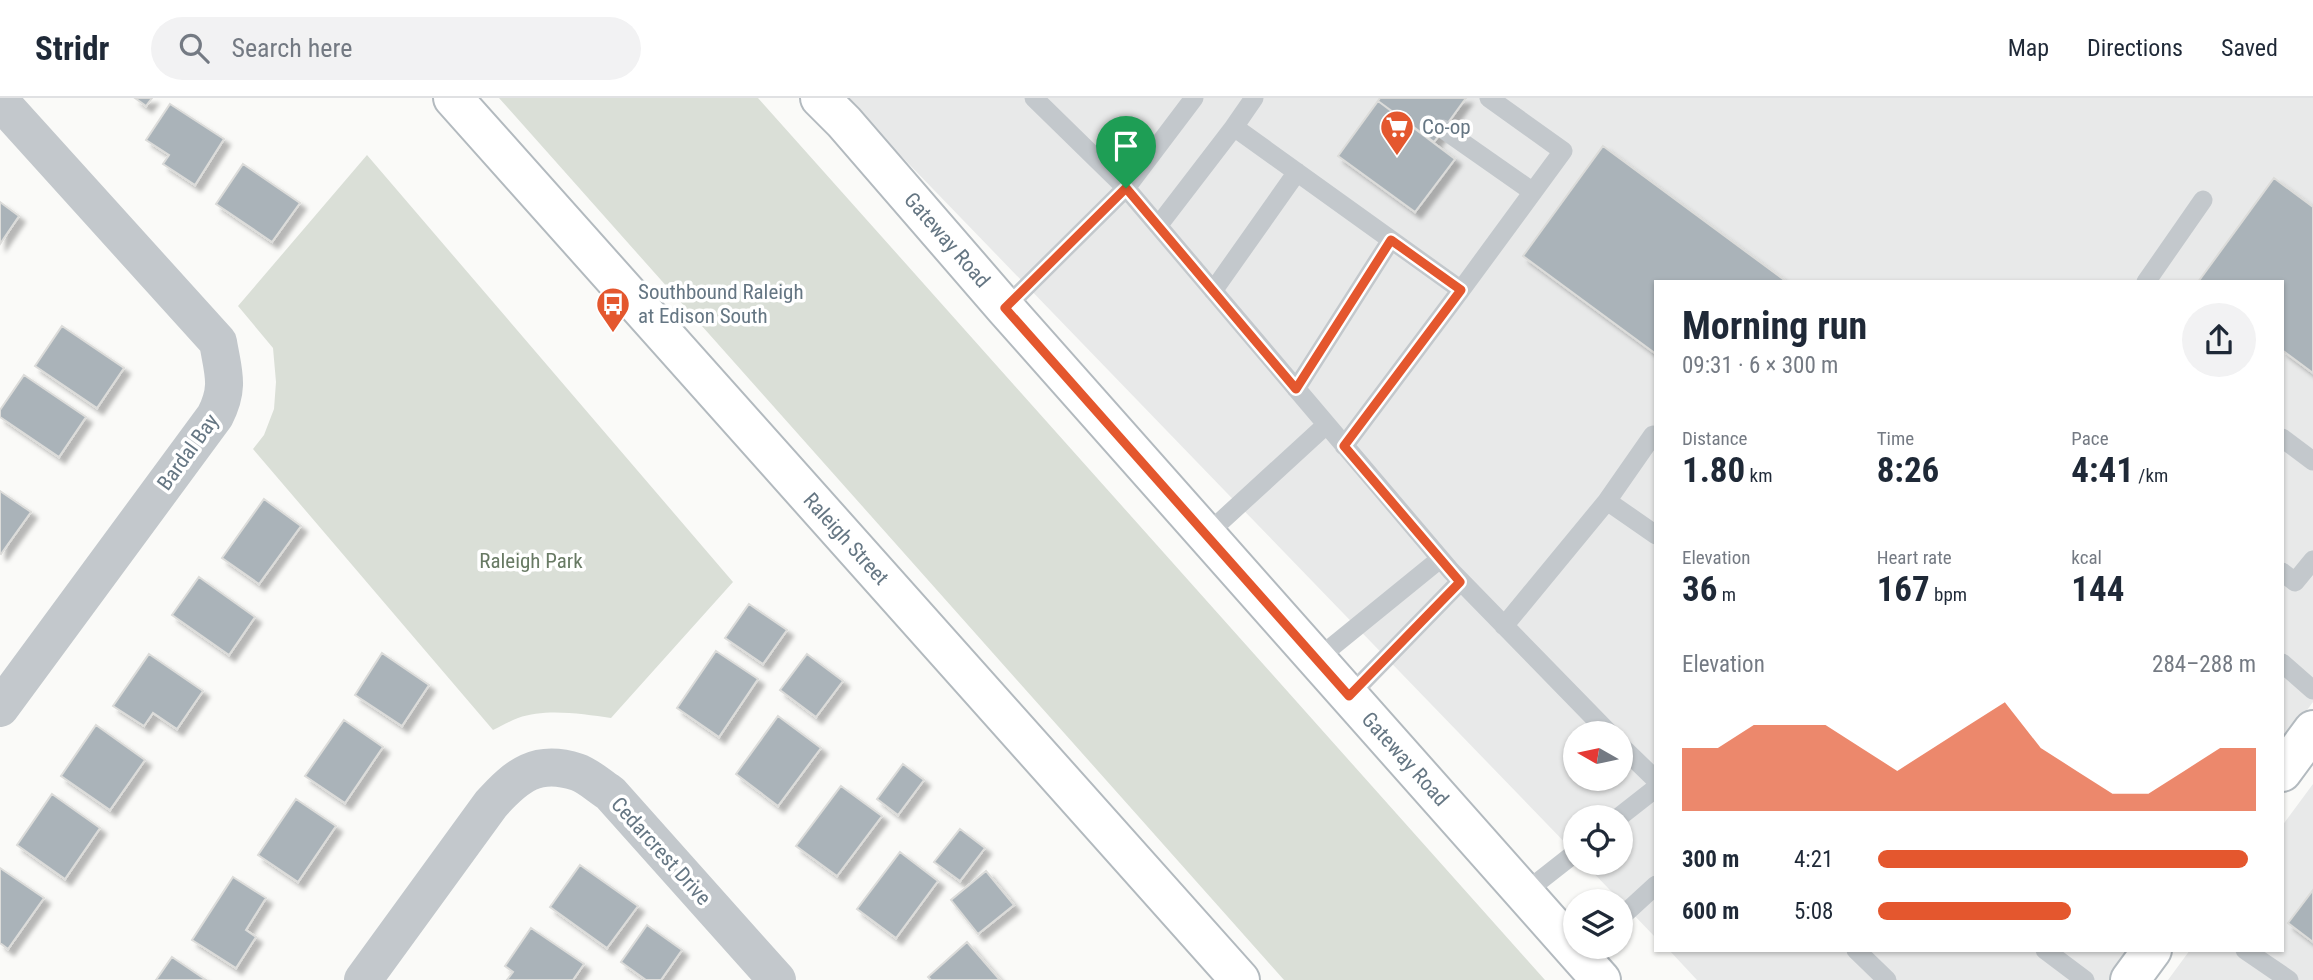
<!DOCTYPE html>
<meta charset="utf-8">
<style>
body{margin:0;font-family:"Roboto Condensed",sans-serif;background:#f2f2f3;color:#1f2937;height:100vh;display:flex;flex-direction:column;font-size:26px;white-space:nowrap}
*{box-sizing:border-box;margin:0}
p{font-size:23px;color:#747a83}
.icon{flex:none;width:38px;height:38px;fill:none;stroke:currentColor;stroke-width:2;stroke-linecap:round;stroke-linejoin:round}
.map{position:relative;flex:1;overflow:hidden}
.details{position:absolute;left:1654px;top:182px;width:630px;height:672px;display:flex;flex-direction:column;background:#fff;border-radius:0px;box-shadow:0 2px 5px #0004}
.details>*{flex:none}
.needle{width:46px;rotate:279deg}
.fabs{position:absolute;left:1563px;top:623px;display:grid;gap:14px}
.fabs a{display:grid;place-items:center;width:70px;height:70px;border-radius:50%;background:#fff;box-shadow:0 2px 5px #0004;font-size:35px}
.pin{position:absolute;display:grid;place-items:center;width:60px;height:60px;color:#fff;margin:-72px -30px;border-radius:50% 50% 50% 0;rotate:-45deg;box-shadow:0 0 7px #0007}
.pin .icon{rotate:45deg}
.round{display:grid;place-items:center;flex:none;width:74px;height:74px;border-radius:37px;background:#f2f2f3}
.head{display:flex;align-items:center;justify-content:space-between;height:119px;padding:0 28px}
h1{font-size:38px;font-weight:700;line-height:52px}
.figures{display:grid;grid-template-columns:repeat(3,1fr);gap:10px;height:119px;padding:7px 28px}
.figures div{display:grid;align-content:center}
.figures b{font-size:35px;font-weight:700}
.figures small{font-size:19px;font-weight:400}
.figures p{font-size:19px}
.chart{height:196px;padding:14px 28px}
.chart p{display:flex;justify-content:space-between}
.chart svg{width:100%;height:126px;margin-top:7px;fill:#e4572e;opacity:.7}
ul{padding:0 28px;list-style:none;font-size:23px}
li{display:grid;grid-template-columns:112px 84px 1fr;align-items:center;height:52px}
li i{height:18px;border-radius:9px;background:#e4572e}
header{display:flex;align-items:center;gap:42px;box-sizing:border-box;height:98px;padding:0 35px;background:#fff;border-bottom:2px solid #e0e1e3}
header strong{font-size:33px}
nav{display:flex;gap:38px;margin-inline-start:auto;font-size:24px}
.search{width:490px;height:63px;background:#f2f2f3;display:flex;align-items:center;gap:18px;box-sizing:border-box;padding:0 24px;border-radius:38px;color:#747a83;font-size:26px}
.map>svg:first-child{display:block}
.built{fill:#e8e9e9;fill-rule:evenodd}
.green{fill:#dadfd7}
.building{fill:#aab3b9;stroke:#dcdcda;stroke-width:2;filter:url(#shadow)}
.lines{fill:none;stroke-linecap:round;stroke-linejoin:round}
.secondary-casing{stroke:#b3babf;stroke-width:42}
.lane{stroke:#c3c8cc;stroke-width:19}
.street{stroke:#c3c8cc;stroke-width:38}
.secondary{stroke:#fff;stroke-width:38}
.route-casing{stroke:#fff;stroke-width:14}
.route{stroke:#e4572e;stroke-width:9}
.labels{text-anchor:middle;stroke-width:7;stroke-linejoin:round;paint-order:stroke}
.poi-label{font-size:21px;fill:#657683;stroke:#fff;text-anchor:start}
.street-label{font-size:21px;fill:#657683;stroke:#fff}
.park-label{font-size:21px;fill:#687a64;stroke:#fff}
</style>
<header>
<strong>Stridr</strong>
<div class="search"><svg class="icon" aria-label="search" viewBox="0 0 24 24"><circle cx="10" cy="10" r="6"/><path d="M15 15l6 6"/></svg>Search here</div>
<nav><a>Map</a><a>Directions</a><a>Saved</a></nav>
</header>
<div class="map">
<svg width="2313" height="882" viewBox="0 0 2313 882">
<defs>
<filter id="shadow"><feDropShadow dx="6" dy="6" stdDeviation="2" flood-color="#0004"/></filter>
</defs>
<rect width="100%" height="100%" fill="#fafaf8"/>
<!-- built -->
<path class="built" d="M845,0H2313V604L2282,646V184H1656L1655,839L1584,765H1620V719H1575V755ZM1575,635H1620V681H1575Z
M2313,686V882H2168L2190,852H2282V728Z
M1669,852H2131L2109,882H1697Z"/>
<!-- green -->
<path class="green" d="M499,0H758L1545,882H1284Z
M367,57L733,484L611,620C582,616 546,610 518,620C510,623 501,628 493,632L253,351L264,337L274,311L276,284L273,250L238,208Z"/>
<!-- building -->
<path class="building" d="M135,0H152L146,8Z
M1380,0H1466L1434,44L1378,3Z
M1378,3L1455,61L1415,114L1338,58Z
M170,6L224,41L195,87L163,66L169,57L146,42Z
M1603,48L1787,184H1656V256L1523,158Z
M243,66L300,105L272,144L216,106Z
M2274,80L2313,109V275L2282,252V184H2198Z
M0,104L19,118L0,146Z
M62,228L124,270L97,310L35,268Z
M24,277L86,319L59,359L0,319V312Z
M0,393L31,414L1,456L0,455Z
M264,401L301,428L259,486L222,460Z
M199,479L255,519L229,557L172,517Z
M749,506L787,532L763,566L725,540Z
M716,553L758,581L719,639L677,610Z
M382,555L429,587L402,628L355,597Z
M149,556L203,593L177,631L153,615L144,628L113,608Z
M807,556L843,583L816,619L780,592Z
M778,618L821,650L778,708L736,676Z
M344,622L383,649L345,705L305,678Z
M96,627L145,662L110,712L61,678Z
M903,666L924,682L898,717L877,701Z
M841,688L882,718L837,778L796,748Z
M52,696L100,730L65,781L17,747Z
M296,701L336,728L298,784L258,757Z
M960,731L985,750L960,783L934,764Z
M900,754L938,783L896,840L857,811Z
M580,767L638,808L607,850L550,809Z
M0,770L44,800L8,851L0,845Z
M986,773L1014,807L978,836L951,802Z
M233,779L266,800L246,832L256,839L236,870L192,842Z
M2313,792V844L2288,825Z
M647,827L682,852L661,882H646L621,864Z
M531,830L584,866L573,882H507L513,874L505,868Z
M967,844L1000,882H931L928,879Z
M172,859L206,882H156Z"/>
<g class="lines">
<!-- secondary casing -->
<g class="secondary-casing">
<path id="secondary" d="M453,0L1240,882
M820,0L844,24L1005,210L1601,882
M2282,674L2313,632
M2130,882L2152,852"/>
</g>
<!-- lane -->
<path class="lane" d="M1034,0L1126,90L1451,473L1609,635
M1234,29L1254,0
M1443,31L1533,94
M1158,128L1234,29L1461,192L1344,348
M2146,184L2203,102
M1461,192L1563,53L1489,0
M1213,193L1297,74
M1005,210L1126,90L1194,0
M1296,291L1391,142
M2282,340L2313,363
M1607,403L1656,437
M1206,437L1326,327
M2282,474L2295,484L2313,462
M1504,528L1607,403L1653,337
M1317,561L1440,461
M2282,565L2313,592
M1349,598L1460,484
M1620,647L1656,682
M1619,719L1656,690
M1524,795L1575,755
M1620,820L1656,787
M1856,852L1887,882
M2045,852L2085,882
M2245,852L2289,882"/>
<!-- street -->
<path class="street" d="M0,9L9,13L218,244C223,274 230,289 215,318L0,610
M363,882L491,706C517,677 537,661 577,674C589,678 600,689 610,695L777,882"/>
<!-- secondary -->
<use href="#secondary" class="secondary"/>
</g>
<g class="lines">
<!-- route casing -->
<g class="route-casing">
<path id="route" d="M1126,90L1296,291L1391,142L1461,192L1344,348L1460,484L1349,598L1005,210Z"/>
</g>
<!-- route -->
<use href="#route" class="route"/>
</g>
<!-- icons -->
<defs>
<g id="supermarket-pin" transform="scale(1.75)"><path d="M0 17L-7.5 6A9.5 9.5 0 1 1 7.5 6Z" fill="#e4572e" stroke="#fff"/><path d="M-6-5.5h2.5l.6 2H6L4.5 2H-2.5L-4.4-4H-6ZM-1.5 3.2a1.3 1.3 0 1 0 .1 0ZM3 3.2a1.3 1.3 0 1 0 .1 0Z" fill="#fff"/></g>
<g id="bus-pin" transform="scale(1.75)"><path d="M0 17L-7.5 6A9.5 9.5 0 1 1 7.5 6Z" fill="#e4572e" stroke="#fff"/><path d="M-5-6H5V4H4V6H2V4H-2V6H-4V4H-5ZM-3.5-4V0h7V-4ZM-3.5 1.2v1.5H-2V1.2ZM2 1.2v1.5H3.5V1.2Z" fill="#fff"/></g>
</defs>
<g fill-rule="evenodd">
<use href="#supermarket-pin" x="1397" y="29"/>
<use href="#bus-pin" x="613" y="206"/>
</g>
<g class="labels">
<!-- poi labels -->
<g class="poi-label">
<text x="1422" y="36">Co-op</text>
<text x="638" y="201">Southbound Raleigh<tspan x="638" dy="24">at Edison South</tspan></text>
</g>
<!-- street labels -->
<g class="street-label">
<text transform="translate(947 142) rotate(49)" y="7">Gateway Road</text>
<text transform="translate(188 354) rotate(-54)" y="7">Bardal Bay</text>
<text transform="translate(846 441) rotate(48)" y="7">Raleigh Street</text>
<text transform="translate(1405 661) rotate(48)" y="7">Gateway Road</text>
<text transform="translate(661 753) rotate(48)" y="7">Cedarcrest Drive</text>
</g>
<!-- park labels -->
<g class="park-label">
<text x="531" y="470">Raleigh Park</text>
</g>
</g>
</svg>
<div class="fabs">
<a><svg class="needle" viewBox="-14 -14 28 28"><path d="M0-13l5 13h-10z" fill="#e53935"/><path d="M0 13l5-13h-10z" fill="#747a83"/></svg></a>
<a><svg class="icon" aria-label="locate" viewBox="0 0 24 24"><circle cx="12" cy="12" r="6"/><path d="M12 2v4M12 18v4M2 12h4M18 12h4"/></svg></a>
<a><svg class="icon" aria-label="layers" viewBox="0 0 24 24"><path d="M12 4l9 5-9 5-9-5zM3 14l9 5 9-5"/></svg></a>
</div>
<div class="pin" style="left:1126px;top:90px;background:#1e9e55"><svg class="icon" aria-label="arrive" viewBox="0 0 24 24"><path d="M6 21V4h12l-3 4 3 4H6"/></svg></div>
<section class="details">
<div class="head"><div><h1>Morning run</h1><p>09:31 · 6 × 300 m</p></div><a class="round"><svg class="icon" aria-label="share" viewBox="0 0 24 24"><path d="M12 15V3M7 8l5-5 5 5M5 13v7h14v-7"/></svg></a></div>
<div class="figures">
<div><p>Distance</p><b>1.80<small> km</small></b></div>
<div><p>Time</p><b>8:26</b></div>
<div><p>Pace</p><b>4:41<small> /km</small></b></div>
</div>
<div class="figures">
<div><p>Elevation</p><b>36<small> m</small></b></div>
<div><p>Heart rate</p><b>167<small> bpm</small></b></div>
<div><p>kcal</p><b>144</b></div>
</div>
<div class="chart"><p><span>Elevation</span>284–288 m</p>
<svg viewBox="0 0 160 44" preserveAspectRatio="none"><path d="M0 44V22L10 22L20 14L30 14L40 14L50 22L60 30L70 22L80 14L90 6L100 22L110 30L120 38L130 38L140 30L150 22L160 22V44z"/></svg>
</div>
<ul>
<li><b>300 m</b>4:21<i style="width:98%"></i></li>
<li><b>600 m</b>5:08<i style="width:51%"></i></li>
</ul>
</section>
</div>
